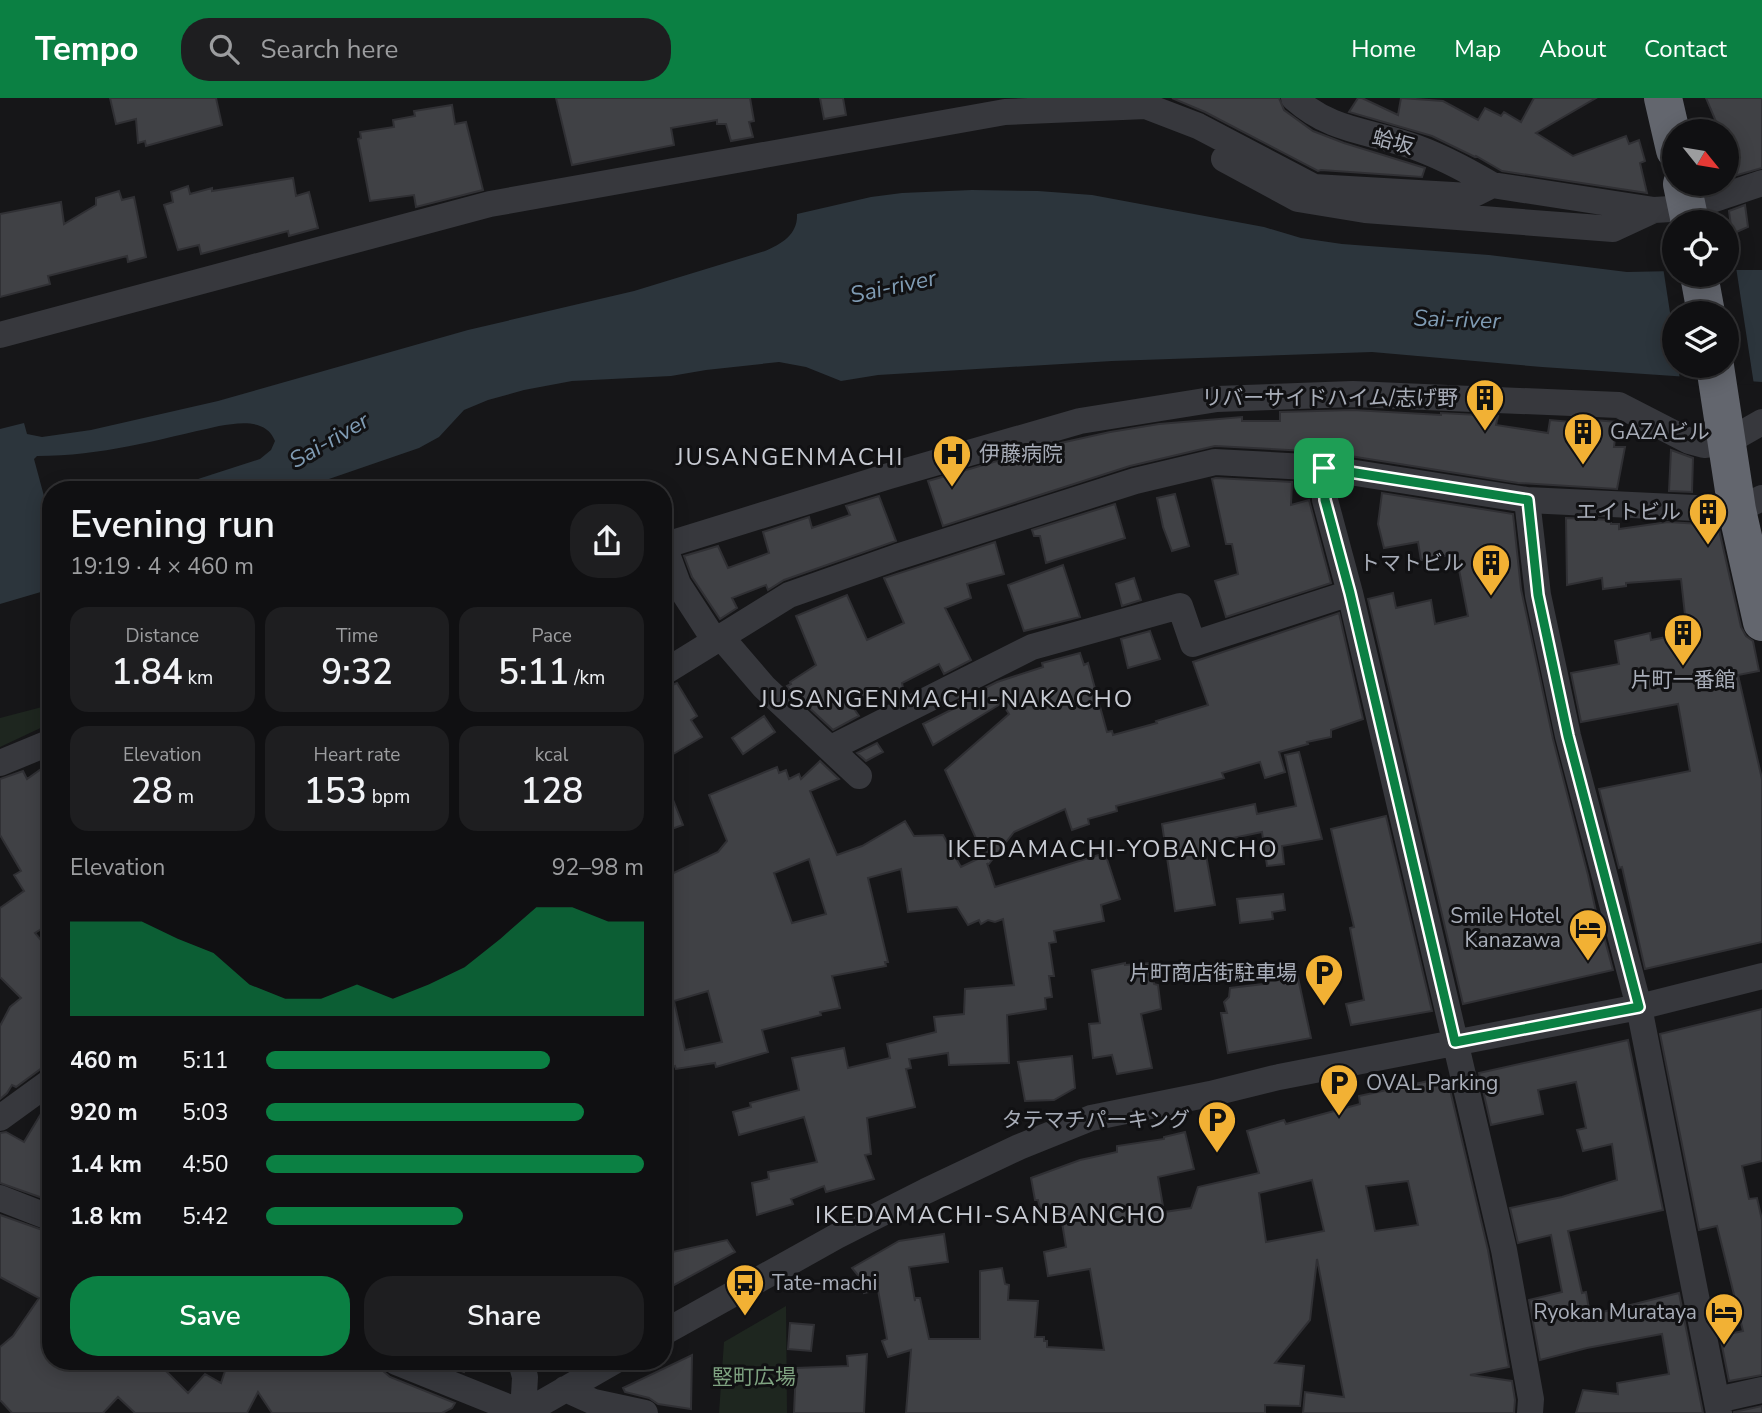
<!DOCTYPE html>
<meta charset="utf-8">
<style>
body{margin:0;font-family:"Nunito Sans","Noto Sans JP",sans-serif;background:#1e1e20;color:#f1f3f6;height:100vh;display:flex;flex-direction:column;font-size:26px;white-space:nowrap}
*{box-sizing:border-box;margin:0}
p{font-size:23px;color:#9c9d9f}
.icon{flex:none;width:38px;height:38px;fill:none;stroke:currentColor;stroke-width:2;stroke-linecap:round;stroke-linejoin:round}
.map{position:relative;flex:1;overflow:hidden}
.side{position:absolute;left:42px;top:383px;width:630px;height:889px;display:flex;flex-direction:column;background:#101012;border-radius:28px;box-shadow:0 4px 18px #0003,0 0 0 2px #303032}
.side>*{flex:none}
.needle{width:46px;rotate:120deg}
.buttons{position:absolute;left:1662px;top:21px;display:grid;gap:14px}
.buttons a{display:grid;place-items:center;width:77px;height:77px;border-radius:50%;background:#101012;box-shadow:0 4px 18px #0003,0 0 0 2px #303032;font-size:35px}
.pin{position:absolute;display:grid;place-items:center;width:60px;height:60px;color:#fff;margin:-30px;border-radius:14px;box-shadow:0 4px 10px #0006}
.round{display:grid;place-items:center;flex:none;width:74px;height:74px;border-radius:28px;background:#1e1e20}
.overview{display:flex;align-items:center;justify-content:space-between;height:119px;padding:0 28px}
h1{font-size:38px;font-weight:600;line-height:52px}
.metrics{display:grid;grid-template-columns:repeat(3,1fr);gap:10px;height:119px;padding:7px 28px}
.metrics div{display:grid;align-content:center;border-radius:18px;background:#1e1e20;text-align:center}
.metrics b{font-size:35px;font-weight:600}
.metrics small{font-size:19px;font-weight:400}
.metrics p{font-size:19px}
.chart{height:196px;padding:14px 28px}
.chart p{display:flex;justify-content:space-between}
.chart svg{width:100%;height:126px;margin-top:7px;fill:#0b8043;opacity:.7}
.cta{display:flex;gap:14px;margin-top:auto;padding:14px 28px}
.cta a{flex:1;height:80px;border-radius:28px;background:#0b8043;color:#fff;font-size:28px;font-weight:600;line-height:80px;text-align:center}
.cta a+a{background:#1e1e20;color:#f1f3f6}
ul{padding:0 28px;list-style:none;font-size:23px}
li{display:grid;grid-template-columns:112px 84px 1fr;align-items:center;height:52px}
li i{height:18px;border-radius:9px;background:#0b8043}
header{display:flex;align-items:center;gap:42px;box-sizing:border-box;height:98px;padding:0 35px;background:#0b8043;color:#fff}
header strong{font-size:33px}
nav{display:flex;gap:38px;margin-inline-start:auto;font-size:24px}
.search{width:490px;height:63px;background:#1e1e20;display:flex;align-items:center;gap:18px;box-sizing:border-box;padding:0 24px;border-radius:28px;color:#9c9d9f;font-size:26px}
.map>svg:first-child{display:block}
.green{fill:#1e261f}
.water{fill:#2c353c;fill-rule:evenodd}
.pier{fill:#161618}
.building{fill:#404145;stroke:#303034;stroke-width:2;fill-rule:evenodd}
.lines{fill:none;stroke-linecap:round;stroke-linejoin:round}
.minor{stroke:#37383d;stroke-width:26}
.highway{stroke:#63666e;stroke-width:38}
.route-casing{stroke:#fff;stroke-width:14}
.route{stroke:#0b8043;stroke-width:9}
.labels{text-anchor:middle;stroke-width:6;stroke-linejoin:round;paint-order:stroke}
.street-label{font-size:21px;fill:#a8adb8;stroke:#111113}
.poi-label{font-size:21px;fill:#a8adb8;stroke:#111113;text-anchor:end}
.park-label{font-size:21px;fill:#7fa381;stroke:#111113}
.water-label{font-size:23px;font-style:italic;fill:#7f9bb3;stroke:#111113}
.quarter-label{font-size:24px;letter-spacing:2px;fill:#c9ccd4;stroke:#111113}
</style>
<header>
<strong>Tempo</strong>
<div class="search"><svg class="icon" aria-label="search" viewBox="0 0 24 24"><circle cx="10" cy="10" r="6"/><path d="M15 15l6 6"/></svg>Search here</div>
<nav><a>Home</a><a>Map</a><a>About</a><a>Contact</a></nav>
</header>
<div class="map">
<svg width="1762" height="1315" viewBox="0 0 1762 1315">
<rect width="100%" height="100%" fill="#161618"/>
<!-- green -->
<path class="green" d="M42,609L49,626L0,649V620Z
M786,1208L787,1315H719L724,1244Z"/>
<!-- water -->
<path class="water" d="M972,92L1038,93L1092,97L1264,129L1301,140L1342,146L1489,157L1627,174L1675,173V177H1727V172H1762V284L1542,269L1372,254L1112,263L878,277L841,283L806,269L779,264L706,272L671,278L572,283L524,292L488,302L464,312L439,339L419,350L297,392H164L260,361L271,352L275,343C266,320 239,325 219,328C156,342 102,358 37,358L34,361L51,424V491L0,506V331L24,325L27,336L42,339L91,332L218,303L468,232L634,193L765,153C782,146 798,136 797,116L871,99L902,95ZM1675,215H1727V268H1675Z"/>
<!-- pier -->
<path class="pier" d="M1663,169H1675V177H1727V169H1736L1754,287L1680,282L1678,268H1727V215H1675V247Z"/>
<!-- building -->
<path class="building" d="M110,0H216L222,27L146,48L145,43L138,45L136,21L116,26Z
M556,0H750L754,23L749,24L753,39L731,43L726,26H717V22L671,30L674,47L572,67Z
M820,0H843L846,17L824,21Z
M1172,0H1279L1284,12L1313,33L1344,45L1425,70L1422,79L1321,72L1318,73L1205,14Z
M1358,0H1362L1398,17L1401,0L1443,3L1478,22L1485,10L1501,18L1504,14L1521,24L1534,0H1596L1536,35L1573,58L1626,38L1629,46L1639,42L1645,63L1640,65L1647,95L1502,73L1476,58L1475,59L1432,38L1349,14Z
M1706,0H1762V70L1727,80V33H1720Z
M452,7L455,26L466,24L483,92L416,109L414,97L370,103L358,41L361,40L360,34L394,29L393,22L415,18L414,13Z
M293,80L296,98L309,94L318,130L289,138L288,133L201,156L199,147L178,152L164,107L173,104L171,94L188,88L190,96L212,90V93Z
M119,93L122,102L134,99L146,159L128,164L127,158L48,178L50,186L0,199V116L61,104L64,126L96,107V100Z
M1745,107L1748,129L1732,136L1729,113Z
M1353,312L1441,317V315L1498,318L1496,327L1548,335L1550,322L1582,325L1583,321L1617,324L1614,349H1625L1617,391L1518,385L1325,354L1215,348L1130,368L943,428L928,383L1056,346L1110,334L1159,326L1242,319V323H1280V314Z
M1671,352L1693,360L1692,394L1669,393Z
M1216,380L1292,384L1291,407L1309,402L1331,485L1226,519L1215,483L1238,476L1232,446H1226L1212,381Z
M1382,395L1513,416L1521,491L1553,641L1588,777L1600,832L1602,831L1613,872L1463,906L1368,501L1393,495L1396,510L1431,502L1435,526L1468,518L1456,456L1421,462L1418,444L1384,450L1378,426Z
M1175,396L1189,448L1172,453L1163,429L1157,400Z
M879,398L896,443L784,482L768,492L766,487L732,500L737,510L720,521L692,479L684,458L718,448L728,470L769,455L763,434L809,419L812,430L850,417L846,408Z
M1115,406L1125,440L1046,465L1040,438H1034L1032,432Z
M1566,420L1611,422V426H1619V431L1668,424L1718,427L1741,529L1746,538L1753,543L1759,573L1738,577L1762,681V844L1645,871L1622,769L1619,770L1599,691L1690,673L1678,606L1581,624L1571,575L1619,566L1615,543L1650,535L1651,542L1687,535L1681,481L1626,485V488L1603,491L1602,480L1567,487Z
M995,444L1004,476L967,486L971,500L945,510L971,562L944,576L939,566L902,585L903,590L887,600L882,590L850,605L859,618L833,632L789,591L787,588L791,586L790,584L816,567L796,518L847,497L867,542L904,525L884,480Z
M1063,467L1080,519L1024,533L1008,487Z
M1134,480L1141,502L1122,508L1116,486Z
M1339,515L1363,621L1331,632V639L1307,644L1308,646L1279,654L1285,674L1265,680L1260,664L1222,675L1224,680L1116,708L1117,713L1088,721L1089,726L1072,732L1065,711L1014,734L988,767L987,765L995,789L1105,755L1120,801L1101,807L1104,823L1054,833L1056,844L1049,845L1054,878H1049L1052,899L1045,900L1046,911L1007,917L1009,965L949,967L948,955L909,961L911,970L906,971L915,1009L867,1020L871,1056L865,1057L874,1081L826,1094L824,1088L791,1101L793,1106L757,1117L752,1085L769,1081L768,1074L817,1064L804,1019L739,1037L733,1014L751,1009L750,1005L799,992L792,960L844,950L848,970L890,960L887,946L936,934L934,919L964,916L965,891L1014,887L1003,821L995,824L988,822L981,826L979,822L968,827L957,809L908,814L901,771L868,780L888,864H885L886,868L832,878L840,910L820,914L821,917L762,932L768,954L716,969L715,965L676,971L675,968L663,972V780L718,754L727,743L709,697L777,669L779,675L786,672L789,681L799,676L801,681L820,663L839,681L810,693L837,757L862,748L905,723L914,738L943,737L961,769L984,758L945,672L1009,616L1002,605L933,647L923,626L953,611L951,607L997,584L1043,569L1042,565L1080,555L1084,567L1088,565L1107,634L1112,633L1113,637L1157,625L1156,623L1208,607L1193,564ZM809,761L826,816L792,825L774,775ZM708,893L722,944L685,952L674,903Z
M1150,533L1160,561L1128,570L1121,541Z
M677,585L697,618L691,622L702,639L663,662V591Z
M764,618L775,634L743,656L732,640Z
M877,645L883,654L866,663L857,655Z
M1299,654L1322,741L1282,748L1284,766L1267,768L1262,734L1204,746L1215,807L1175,813L1162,726L1255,706L1257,716L1296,708L1285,657Z
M51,664V825L35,835L51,854V916L44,922L51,930V967L42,970L16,989L12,987L7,995L0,1001V928L10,909L21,900L0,879V810L24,793L14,777L21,773L0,737V681L23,673L27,681Z
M664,679L683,727L663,734V680Z
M1386,718L1432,913L1351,927L1346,906L1364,902L1350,830L1354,829L1331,731Z
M1283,796L1285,812L1272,814L1273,821L1240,825L1237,801Z
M1125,865V867L1151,865L1154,886L1158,887L1161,911L1141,916L1152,970L1117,976L1112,957L1093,960L1089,926L1100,925L1092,872Z
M1297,875L1311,940L1228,955L1221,915H1227L1224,904L1229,899L1230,890L1263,886V882Z
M1762,911V1063L1742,1068L1749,1101L1757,1100L1762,1122V1277L1729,1283L1720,1238L1743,1233L1717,1128L1699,1132L1660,936Z
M1628,942L1663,1112L1568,1133L1582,1195L1586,1194L1590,1217L1679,1195L1703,1315H1576L1583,1292L1618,1296L1617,1285L1669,1276L1662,1236L1587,1250L1540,1262L1529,1202L1562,1194L1551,1137L1518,1145L1510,1110L1562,1099L1617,1082L1612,1046L1583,1053L1577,1032L1586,1030L1576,984L1538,992L1543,1016L1491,1027L1479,975Z
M1072,958L1075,990L1054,1002L1025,1003L1018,964Z
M1447,979L1488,1152L1509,1269L1470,1277L1512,1283L1515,1302L1514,1315H1303L1305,1294L1344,1299L1317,1161L1310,1222L1275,1265L1304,1268L1300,1308L1265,1307V1315H906L911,1252L888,1259L882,1243L887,1241L878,1192L864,1195L861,1181L852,1170L899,1143L944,1136L948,1164L909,1169L915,1203V1200H920L929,1241H980V1173L1002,1170L1005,1186L1009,1187L1008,1202L1038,1203L1035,1239H1044V1243H1047V1249L1104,1252L1090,1171L1048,1178L1044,1154L1066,1149L1059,1106L1040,1110L1038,1102H1035L1031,1080L1080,1062L1117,1054V1048L1164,1041V1039L1185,1034L1194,1071L1158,1079L1164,1114L1191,1110L1198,1089L1259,1075L1247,1033L1284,1022L1286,1026L1360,1006L1359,998ZM1312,1082L1324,1133L1266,1144L1259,1095ZM1408,1083L1418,1127L1375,1133L1366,1088Z
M51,1003V1103L0,1085V1035L6,1034L24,1044L47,1006Z
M0,1117L51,1135V1264H157L188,1295L205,1276L221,1285L228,1264H381L383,1273L390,1279L455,1305L452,1310L442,1315H272L258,1294L247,1315H135L118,1299L103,1315H12L0,1302V1249L13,1238L39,1200L0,1179Z
M727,1142L735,1154L663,1193V1156Z
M790,1225L814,1227L811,1253L788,1251Z
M867,1256L864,1315H794L796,1270L848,1268L847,1258Z
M692,1257L691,1311L658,1306L649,1300L625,1294L623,1290Z
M437,1264H468L464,1274Z
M1762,1308V1315H1734V1314Z"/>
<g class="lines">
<!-- minor -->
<path class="minor" d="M1294,0C1331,33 1365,32 1409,47C1439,57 1465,71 1492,87
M1224,61L1298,101L1365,112L1613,131L1654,112
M0,237L490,106L1005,14L1146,8L1198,28L1314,89L1470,98L1492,87L1654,112L1688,110L1762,85
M1324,370L1325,402L1350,495L1504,1152L1531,1301L1530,1315
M1527,402L1538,497L1568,638L1639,909L1719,1315
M663,448L889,378L1080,323L1217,301L1353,296L1619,307L1689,343L1704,347L1727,344L1762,324
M664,448L678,486L715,543
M721,539L764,589L859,678
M663,575L789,497L897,459L1135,383L1215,364L1324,370L1527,402L1737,412L1762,400
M831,650L1032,549L1180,508L1193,546L1350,495
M0,665L51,644
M0,1020L51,983
M0,1100L51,1120
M663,1235L837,1138L926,1093L1019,1049L1091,1020L1210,996L1279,979L1639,909L1762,878
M396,1264L523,1315
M521,1264L525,1279L523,1315
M565,1291L594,1304L645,1315
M1717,1302L1762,1292
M524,1315L613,1264"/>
<!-- highway -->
<path class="highway" d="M1663,0L1675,52
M1682,86L1690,124
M1699,177L1706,215
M1715,268L1737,412L1762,524"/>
</g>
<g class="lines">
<!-- route casing -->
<g class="route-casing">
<path id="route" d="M1324,370L1528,402L1538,497L1568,638L1639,909L1455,944L1350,495L1325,402Z"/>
</g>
<!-- route -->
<use href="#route" class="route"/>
</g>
<!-- icons -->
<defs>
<g id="building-pin" transform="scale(2.0125)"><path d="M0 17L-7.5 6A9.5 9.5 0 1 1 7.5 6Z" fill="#f2b134" stroke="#111113"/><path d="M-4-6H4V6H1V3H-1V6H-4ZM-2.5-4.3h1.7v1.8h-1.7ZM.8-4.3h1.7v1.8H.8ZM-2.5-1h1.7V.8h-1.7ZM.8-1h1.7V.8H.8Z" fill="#111"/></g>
<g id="hospital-pin" transform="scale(2.0125)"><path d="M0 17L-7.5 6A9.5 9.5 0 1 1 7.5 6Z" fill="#f2b134" stroke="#111113"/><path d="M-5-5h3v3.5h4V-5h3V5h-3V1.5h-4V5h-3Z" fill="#111"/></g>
<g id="hotel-pin" transform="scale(2.0125)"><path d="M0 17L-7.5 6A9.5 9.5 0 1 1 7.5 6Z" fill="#f2b134" stroke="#111113"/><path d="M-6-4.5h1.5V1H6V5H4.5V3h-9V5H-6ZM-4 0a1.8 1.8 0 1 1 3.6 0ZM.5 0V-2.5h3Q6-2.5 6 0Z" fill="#111"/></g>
<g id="parking-pin" transform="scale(2.0125)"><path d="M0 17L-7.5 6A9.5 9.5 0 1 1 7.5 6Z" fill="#f2b134" stroke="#111113"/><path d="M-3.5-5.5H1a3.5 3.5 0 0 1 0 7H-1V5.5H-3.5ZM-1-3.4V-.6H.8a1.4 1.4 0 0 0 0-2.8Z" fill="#111"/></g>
<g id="bus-pin" transform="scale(2.0125)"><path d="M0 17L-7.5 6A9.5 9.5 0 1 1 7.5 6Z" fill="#f2b134" stroke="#111113"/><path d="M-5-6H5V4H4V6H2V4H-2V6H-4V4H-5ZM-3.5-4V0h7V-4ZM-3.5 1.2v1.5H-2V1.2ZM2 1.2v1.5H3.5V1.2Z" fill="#111"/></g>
</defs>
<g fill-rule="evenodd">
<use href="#building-pin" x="1485" y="300"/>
<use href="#building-pin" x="1583" y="334"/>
<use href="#hospital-pin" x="952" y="356"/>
<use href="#building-pin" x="1708" y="414"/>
<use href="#building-pin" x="1491" y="465"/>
<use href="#building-pin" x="1683" y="535"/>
<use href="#hotel-pin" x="1588" y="830"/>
<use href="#parking-pin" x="1324" y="875"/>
<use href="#parking-pin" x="1339" y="985"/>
<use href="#parking-pin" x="1217" y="1022"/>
<use href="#bus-pin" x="745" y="1185"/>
<use href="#hotel-pin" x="1724" y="1214"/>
</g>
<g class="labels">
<!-- street labels -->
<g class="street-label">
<text transform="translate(1393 44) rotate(15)" y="7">蛤坂</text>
</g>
<!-- poi labels -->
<g class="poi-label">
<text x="1458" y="307">リバーサイドハイム/志げ野</text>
<text x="1610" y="341" text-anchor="start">GAZAビル</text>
<text x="979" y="363" text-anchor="start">伊藤病院</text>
<text x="1681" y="421">エイトビル</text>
<text x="1464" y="472">トマトビル</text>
<text x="1683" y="589" text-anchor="middle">片町一番館</text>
<text x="1561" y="825">Smile Hotel<tspan x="1561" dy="24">Kanazawa</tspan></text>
<text x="1297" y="882">片町商店街駐車場</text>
<text x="1366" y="992" text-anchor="start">OVAL Parking</text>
<text x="1190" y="1029">タテマチパーキング</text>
<text x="772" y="1192" text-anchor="start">Tate-machi</text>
<text x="1697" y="1221">Ryokan Murataya</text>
</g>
<!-- park labels -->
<g class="park-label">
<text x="754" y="1286">竪町広場</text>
</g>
<!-- water labels -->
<g class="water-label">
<text transform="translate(893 188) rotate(-12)" y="8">Sai-river</text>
<text transform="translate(1457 221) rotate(2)" y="8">Sai-river</text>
<text transform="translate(329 342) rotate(-30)" y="8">Sai-river</text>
</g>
<!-- quarter labels -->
<g class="quarter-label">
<text x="790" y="367">JUSANGENMACHI</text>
<text x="947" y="609">JUSANGENMACHI-NAKACHO</text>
<text x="1113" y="759">IKEDAMACHI-YOBANCHO</text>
<text x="991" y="1125">IKEDAMACHI-SANBANCHO</text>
</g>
</g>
</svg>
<div class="buttons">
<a><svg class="needle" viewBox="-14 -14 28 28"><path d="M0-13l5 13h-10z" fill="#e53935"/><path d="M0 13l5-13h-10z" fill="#9c9d9f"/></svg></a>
<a><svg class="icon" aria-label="locate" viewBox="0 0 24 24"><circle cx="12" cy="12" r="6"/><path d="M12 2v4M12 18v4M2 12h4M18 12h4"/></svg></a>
<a><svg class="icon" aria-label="layers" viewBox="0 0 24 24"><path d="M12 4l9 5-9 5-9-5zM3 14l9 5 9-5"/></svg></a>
</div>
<div class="pin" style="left:1324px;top:370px;background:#1e9e55"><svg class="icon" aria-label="arrive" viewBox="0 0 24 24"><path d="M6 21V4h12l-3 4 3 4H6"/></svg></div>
<section class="side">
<div class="overview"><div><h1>Evening run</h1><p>19:19 · 4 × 460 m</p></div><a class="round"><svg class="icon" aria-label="share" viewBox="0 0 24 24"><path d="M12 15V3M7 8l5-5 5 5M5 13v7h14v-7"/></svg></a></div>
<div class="metrics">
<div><p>Distance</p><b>1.84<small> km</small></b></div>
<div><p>Time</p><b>9:32</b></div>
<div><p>Pace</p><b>5:11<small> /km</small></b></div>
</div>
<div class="metrics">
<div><p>Elevation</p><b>28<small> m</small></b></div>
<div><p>Heart rate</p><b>153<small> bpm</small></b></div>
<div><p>kcal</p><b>128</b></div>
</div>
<div class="chart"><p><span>Elevation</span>92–98 m</p>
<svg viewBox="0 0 160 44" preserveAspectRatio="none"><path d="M0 44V11L10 11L20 11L30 17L40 22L50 33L60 38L70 38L80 33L90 38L100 33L110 27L120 17L130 6L140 6L150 11L160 11V44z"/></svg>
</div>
<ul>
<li><b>460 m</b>5:11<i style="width:75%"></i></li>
<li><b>920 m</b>5:03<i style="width:84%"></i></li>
<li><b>1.4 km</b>4:50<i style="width:100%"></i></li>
<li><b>1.8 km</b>5:42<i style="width:52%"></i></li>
</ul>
<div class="cta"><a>Save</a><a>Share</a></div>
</section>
</div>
